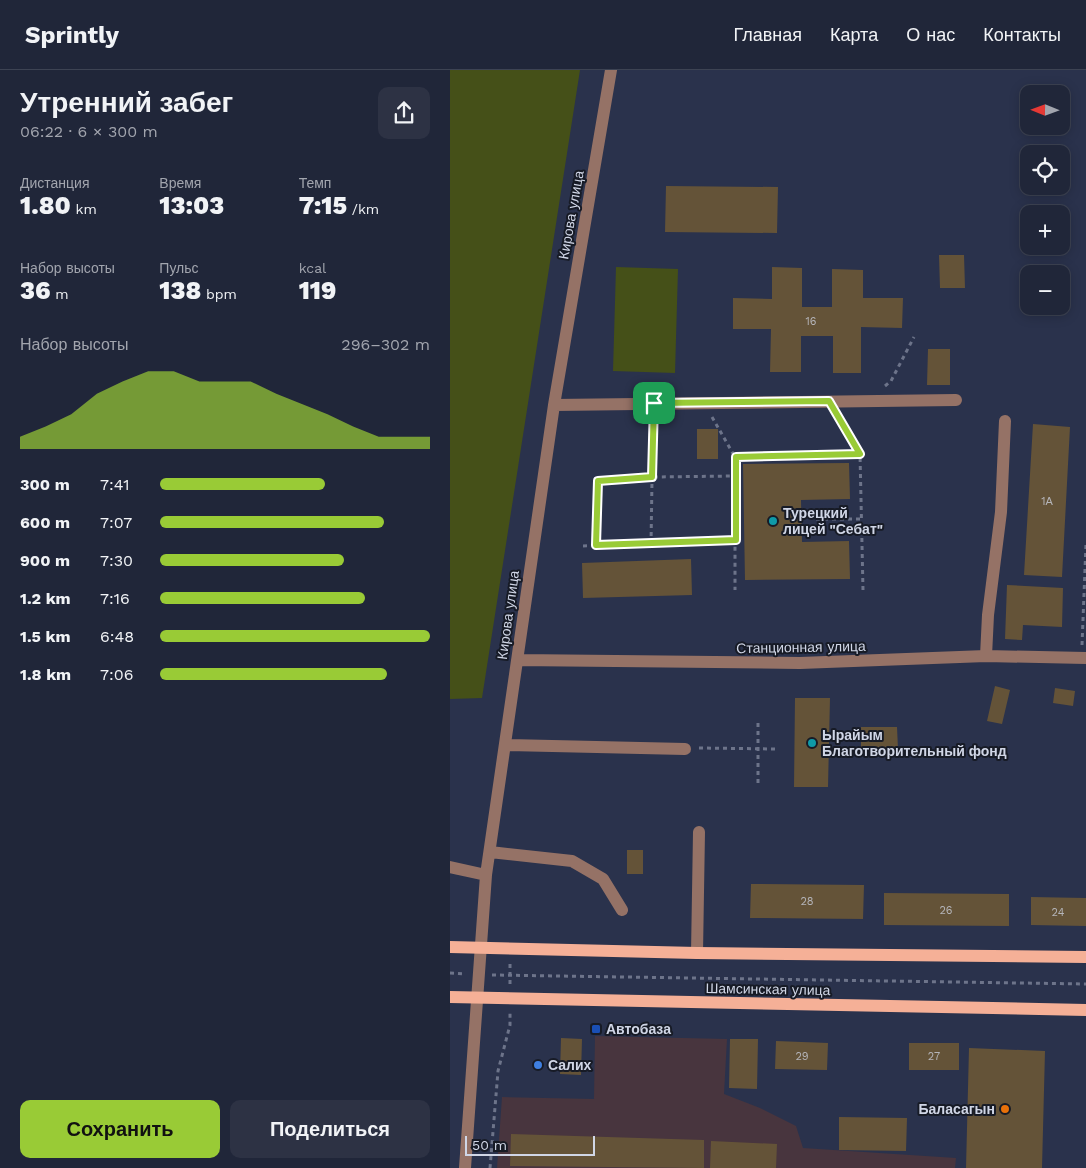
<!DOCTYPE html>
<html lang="ru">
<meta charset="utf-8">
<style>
body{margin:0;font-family:"Work Sans",sans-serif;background:#2d3244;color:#f1f3f6;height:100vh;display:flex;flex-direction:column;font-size:19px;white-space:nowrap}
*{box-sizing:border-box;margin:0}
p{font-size:16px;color:#a2a5ae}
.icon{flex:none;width:28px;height:28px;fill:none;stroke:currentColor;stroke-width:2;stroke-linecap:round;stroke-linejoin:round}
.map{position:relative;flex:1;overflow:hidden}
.sheet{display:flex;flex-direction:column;background:#202639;width:450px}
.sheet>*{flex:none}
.needle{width:32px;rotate:271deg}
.controls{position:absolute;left:570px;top:15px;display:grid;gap:10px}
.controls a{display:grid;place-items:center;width:50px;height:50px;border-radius:10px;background:#202639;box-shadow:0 2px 12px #0003,0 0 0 1px #3d4353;font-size:25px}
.scale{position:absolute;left:15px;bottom:12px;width:130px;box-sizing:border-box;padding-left:5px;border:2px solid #d0d6e6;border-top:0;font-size:14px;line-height:18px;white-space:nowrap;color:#d0d6e6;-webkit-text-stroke:4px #171b26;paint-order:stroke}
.pin{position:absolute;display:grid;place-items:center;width:42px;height:42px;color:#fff;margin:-21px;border-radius:10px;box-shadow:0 2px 8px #0006}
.round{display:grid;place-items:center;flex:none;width:52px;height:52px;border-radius:10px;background:#2d3244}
.headline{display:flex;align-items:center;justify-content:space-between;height:85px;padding:0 20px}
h1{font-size:28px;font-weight:800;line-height:38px}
.figures{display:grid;grid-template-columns:repeat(3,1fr);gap:8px;height:85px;padding:5px 20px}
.figures div{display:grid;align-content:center}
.figures b{font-size:25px;font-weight:800}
.figures small{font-size:14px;font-weight:400}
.figures p{font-size:14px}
.chart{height:140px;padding:10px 20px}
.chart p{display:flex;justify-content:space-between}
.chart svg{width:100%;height:90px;margin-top:5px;fill:#99cb36;opacity:.7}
.action{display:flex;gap:10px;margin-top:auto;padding:10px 20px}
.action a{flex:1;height:58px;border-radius:10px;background:#99cb36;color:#111;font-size:20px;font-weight:800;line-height:58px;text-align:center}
.action a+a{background:#2d3244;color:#f1f3f6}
ul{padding:0 20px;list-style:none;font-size:16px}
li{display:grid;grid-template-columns:80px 60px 1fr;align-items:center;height:38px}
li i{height:12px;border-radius:6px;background:#99cb36}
header{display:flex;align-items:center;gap:30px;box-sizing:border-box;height:70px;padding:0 25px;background:#202639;border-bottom:1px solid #3d4353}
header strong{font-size:24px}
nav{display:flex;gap:28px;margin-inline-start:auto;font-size:18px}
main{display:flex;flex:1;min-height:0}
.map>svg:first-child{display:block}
.industrial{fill:#48353e}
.green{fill:#455018}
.building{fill:#645338}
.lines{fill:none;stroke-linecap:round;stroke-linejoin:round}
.path{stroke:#6d748a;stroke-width:3;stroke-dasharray:4 4;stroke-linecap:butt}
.minor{stroke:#957266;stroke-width:12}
.major{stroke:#f5b097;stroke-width:12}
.route-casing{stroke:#fff;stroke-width:10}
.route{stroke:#99cb36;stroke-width:6}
.culture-dot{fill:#0f9aa8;stroke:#171b26;stroke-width:2}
.transit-dot{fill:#1a4fb4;stroke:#171b26;stroke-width:2}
.shop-dot{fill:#3f7fe0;stroke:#171b26;stroke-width:2}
.food-dot{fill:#e8710a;stroke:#171b26;stroke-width:2}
.labels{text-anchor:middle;stroke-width:4;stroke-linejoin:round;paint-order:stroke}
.number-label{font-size:11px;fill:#b5b5ba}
.street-label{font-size:14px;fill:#d0d6e6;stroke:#171b26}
.poi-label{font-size:14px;font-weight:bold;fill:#d0d6e6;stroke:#171b26;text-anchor:start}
</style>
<header>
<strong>Sprintly</strong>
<nav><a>Главная</a><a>Карта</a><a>О нас</a><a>Контакты</a></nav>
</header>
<main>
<section class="sheet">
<div class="headline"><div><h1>Утренний забег</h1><p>06:22 · 6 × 300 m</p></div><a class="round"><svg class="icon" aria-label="share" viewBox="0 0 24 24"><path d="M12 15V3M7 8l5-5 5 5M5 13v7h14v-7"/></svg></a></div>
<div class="figures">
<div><p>Дистанция</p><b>1.80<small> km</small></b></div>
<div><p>Время</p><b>13:03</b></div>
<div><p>Темп</p><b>7:15<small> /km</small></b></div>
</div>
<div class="figures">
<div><p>Набор высоты</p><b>36<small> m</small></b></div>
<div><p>Пульс</p><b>138<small> bpm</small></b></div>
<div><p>kcal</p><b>119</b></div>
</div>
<div class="chart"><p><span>Набор высоты</span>296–302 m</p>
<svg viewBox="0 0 160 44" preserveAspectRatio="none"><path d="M0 44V38L10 33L20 27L30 17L40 11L50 6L60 6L70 11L80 11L90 11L100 17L110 22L120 27L130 33L140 38L150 38L160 38V44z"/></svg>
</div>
<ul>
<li><b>300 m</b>7:41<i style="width:61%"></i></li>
<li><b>600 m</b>7:07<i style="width:83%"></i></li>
<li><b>900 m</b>7:30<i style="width:68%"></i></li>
<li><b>1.2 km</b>7:16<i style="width:76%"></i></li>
<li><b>1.5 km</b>6:48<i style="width:100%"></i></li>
<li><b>1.8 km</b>7:06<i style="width:84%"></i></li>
</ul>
<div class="action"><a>Сохранить</a><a>Поделиться</a></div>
</section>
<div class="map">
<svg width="636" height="1098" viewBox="0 0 636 1098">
<rect width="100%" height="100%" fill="#2a324c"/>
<!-- industrial -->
<path class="industrial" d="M145,966L277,969L274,1024L310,1038L346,1056L353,1078L506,1088L505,1098H47L52,1027L144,1029Z"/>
<!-- green -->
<path class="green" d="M0,0H130L32,628L0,629Z
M166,197L228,199L225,303L163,301Z"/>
<!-- building -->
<path class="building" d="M216,116L328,117L327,163L215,162Z
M489,185H514L515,218H490Z
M322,197L352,198V237H382V199L413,200V228H453L452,258L411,257V303H383V266H351V302H320L321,259H283V228L322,229Z
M478,279H500V315H477Z
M583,354L620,357L612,507L574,505Z
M247,359H268V389H247Z
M399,393L400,429L351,430L352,472L399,471L400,509L295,510L293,394Z
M241,489L242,525L133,528L132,493Z
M557,515L613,518L612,557L573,555L572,570L555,569Z
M545,616L560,620L552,654L537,651Z
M605,618L625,621L623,636L603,633Z
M345,628H380L378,717H344Z
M411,657H447L448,679H411Z
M177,780H193V804H177Z
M301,814L414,815L413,849L300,848Z
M434,823L559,824V856L434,855Z
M581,827L636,828V856L581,855Z
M111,968L132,969L131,1005L110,1004Z
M280,969H308L307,1019L279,1018Z
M326,971L378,973L377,1000L325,999Z
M459,973H509V1000H459Z
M519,978L595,981L592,1098H516Z
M389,1047L457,1048L456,1081L389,1080Z
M61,1064L254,1070V1098L60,1096Z
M261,1071L327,1074L326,1098H260Z"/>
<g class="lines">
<!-- path -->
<path class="path" d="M435,316L441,311L464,267
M388,346L410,384L413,520
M262,347L285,387V520
M285,387L410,384
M366,449H410
M201,474L203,347
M146,475L148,411L202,407L285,406
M133,476L286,470
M632,575L636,474
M249,678L326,679
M308,713V653
M0,903L15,904
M42,905L636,914
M60,914V893
M40,1098L48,1001L60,955V943"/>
<!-- minor -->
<path class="minor" d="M104,335L506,330
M536,586L538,545L551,442L555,351
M67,590L350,593L536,586L636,588
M55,675L235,679
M40,782L122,791L153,809L172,840
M0,797L36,805
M247,883L249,762
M15,1098L36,805L104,335L161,0"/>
<!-- major -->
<path class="major" d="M0,877L247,883L636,887
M0,927L636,940"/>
</g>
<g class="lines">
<!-- route casing -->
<g class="route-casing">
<path id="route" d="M379,331L410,384L286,387V470L146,475L148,411L202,407L204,333Z"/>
</g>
<!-- route -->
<use href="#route" class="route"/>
</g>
<!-- markers -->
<g class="culture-dot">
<circle cx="323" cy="451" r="5"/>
<circle cx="362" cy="673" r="5"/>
</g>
<rect class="transit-dot" x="141" y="954" width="10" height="10" rx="2.5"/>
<circle class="shop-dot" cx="88" cy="995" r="5"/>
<circle class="food-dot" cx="555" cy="1039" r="5"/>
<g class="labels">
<!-- number labels -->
<g class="number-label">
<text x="361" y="255">16</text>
<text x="597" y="435">1А</text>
<text x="357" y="835">28</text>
<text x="496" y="844">26</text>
<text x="608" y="846">24</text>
<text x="352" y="990">29</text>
<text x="484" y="990">27</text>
</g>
<!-- street labels -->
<g class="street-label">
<text transform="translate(121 145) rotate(-80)" y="5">Кирова улица</text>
<text transform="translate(58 545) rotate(-82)" y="5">Кирова улица</text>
<text transform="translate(351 577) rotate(-1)" y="5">Станционная улица</text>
<text transform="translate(318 919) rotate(1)" y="5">Шамсинская улица</text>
</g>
<!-- poi labels -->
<g class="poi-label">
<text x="333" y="448">Турецкий<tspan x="333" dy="16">лицей "Себат"</tspan></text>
<text x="372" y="670">Ырайым<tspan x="372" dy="16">Благотворительный фонд</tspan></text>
<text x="156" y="964">Автобаза</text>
<text x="98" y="1000">Салих</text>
<text x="545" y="1044" text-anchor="end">Баласагын</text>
</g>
</g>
</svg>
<div class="controls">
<a><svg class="needle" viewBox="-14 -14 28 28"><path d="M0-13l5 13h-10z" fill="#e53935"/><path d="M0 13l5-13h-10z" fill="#a2a5ae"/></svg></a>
<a><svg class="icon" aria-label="locate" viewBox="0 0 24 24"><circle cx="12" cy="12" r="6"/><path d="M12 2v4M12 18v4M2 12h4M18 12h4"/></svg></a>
<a>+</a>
<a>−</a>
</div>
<div class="scale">50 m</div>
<div class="pin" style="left:204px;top:333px;background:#1e9e55"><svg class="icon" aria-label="arrive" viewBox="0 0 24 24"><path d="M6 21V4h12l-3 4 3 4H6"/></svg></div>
</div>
</main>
